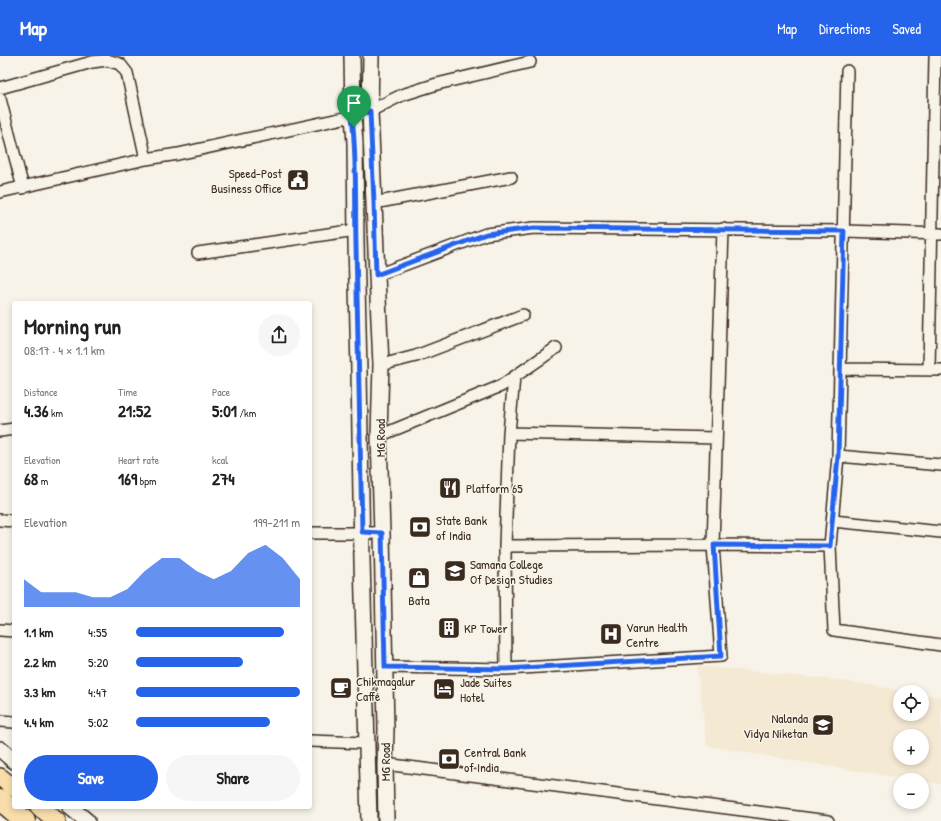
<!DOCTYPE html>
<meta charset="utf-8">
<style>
body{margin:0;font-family:"Patrick Hand",sans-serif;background:#f6f6f6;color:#222;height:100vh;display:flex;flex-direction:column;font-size:15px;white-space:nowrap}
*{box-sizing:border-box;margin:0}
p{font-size:13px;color:#767676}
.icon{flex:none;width:22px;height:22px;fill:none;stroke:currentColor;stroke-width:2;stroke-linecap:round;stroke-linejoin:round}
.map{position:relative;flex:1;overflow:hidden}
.drawer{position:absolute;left:12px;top:245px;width:300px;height:508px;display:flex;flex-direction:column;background:#fff;border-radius:4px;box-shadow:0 2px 6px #0003}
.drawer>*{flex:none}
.controls{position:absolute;left:893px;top:629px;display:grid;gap:8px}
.controls a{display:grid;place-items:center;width:36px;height:36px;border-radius:50%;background:#fff;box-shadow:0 2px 6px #0003;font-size:20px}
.pin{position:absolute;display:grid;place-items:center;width:34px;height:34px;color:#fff;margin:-41px -17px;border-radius:50% 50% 50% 0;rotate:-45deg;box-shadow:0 0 4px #0007}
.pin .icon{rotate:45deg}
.round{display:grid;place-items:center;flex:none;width:42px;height:42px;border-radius:21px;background:#f6f6f6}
.head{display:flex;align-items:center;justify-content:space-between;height:68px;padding:0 12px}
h1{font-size:22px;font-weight:800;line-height:30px}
.figures{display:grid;grid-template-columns:repeat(3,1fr);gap:6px;height:68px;padding:4px 12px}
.figures div{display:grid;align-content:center}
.figures b{font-size:17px;font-weight:800}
.figures small{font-size:11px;font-weight:400}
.figures p{font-size:11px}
.chart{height:112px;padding:8px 12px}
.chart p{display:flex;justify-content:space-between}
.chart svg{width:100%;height:72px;margin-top:4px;fill:#2563eb;opacity:.7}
.primary-button{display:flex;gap:8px;margin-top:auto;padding:8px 12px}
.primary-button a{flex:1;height:46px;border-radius:24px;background:#2563eb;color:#fff;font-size:16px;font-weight:800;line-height:46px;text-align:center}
.primary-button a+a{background:#f6f6f6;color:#222}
ul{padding:0 12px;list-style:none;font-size:13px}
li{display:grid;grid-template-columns:64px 48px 1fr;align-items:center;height:30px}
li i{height:10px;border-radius:5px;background:#2563eb}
header{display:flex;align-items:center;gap:24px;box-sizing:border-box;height:56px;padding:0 20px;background:#2563eb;color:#fff}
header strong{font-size:19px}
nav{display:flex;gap:22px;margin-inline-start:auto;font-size:14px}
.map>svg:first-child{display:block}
.built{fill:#f4e9d3;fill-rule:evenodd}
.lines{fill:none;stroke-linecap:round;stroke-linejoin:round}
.street-casing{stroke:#3b2a1e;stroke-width:14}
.secondary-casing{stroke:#3b2a1e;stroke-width:18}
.primary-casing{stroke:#3b2a1e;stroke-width:20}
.highway-casing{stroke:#3b2a1e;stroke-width:23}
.street{stroke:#f7f3e8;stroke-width:11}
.secondary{stroke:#f7f3e8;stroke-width:15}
.primary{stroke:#f9deab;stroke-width:17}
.highway{stroke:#f9deab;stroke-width:20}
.route-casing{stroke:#fff;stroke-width:8}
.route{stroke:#2563eb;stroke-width:5}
.labels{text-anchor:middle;stroke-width:3;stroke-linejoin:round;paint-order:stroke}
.poi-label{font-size:13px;fill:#3b2a1e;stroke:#f7f3e8;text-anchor:start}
.street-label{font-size:13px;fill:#3b2a1e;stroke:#f7f3e8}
</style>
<header>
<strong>Map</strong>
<nav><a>Map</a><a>Directions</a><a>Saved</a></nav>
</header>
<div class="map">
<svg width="941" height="765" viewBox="0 0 941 765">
<rect width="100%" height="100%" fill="#f7f3e8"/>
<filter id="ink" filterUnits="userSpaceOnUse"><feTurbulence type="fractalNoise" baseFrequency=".025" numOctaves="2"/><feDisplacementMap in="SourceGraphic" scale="8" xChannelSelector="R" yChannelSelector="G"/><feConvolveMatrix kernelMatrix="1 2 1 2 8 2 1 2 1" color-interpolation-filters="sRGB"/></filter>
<g filter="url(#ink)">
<!-- built -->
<path class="built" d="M697,610L837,624L912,636H900V658H922V638L941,641V728L922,725V724H916L863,716L707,690ZM900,680H922V702H900Z"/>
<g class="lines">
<!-- street casing -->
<g class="street-casing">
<path id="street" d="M847,15L838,400L830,490L834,574L941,589
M0,32L92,6L107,4L120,8L127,17L146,103
M0,43L23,132
M0,136L146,103L178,98L353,60L370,55L402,39L437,28L530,6
M374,147L511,121
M198,197L356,174
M377,219L486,178L534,172L844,175L941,178
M381,309L416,300L523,259
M840,313L941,314
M929,314L935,0
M0,375L14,373
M509,377L716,382
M379,380L501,330L556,292
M838,400L941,409
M0,464L14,465
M833,465L941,476
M310,477H382
M505,490L713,489L830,490
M0,574L14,575
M385,611L506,613L721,600L713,489L723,173
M506,613L505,490L509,377L514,321
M0,665L14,666
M310,685L366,687
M385,708L828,765"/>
</g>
<!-- secondary casing -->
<g class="secondary-casing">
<path id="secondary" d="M352,0L353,60L355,87L356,186L359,315L362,504L369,765
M371,0L370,55L374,147L377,219L381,309L379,380L382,477L386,673L385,708L386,765
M0,693L14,705
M70,751L87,765"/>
</g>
<!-- primary casing -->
<g class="primary-casing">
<path id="primary" d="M0,721L14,732
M39,751L57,765"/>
</g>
<!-- highway casing -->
<g class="highway-casing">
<path id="highway" d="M0,744L25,765"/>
</g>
<!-- street -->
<use href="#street" class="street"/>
<!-- secondary -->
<use href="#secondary" class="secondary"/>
<!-- primary -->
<use href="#primary" class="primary"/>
<!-- highway -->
<use href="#highway" class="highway"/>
</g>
</g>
<g class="lines" filter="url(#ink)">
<!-- route casing -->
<g class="route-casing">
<path id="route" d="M370,55L374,147L376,219L486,178L534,172L844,175L838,400L830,490L714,489L721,600L506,613L385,611L382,477L362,476C360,381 358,286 356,190C355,147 357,103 352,60Z"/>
</g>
<!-- route -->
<use href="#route" class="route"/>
</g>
<!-- icons -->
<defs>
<g id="civic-square" transform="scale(1.15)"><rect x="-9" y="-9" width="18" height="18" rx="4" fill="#3b2a1e" stroke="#f7f3e8"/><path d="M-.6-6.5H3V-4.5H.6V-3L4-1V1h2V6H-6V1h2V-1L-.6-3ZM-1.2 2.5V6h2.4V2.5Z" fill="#fff"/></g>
<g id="restaurant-square" transform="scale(1.15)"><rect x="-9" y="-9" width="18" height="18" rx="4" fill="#3b2a1e" stroke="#f7f3e8"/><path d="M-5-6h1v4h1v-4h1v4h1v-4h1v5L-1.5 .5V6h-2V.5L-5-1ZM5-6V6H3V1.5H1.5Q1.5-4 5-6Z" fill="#fff"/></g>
<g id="bank-square" transform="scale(1.15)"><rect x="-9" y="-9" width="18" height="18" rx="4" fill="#3b2a1e" stroke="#f7f3e8"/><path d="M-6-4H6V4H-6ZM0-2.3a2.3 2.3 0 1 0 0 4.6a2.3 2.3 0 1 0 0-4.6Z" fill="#fff"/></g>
<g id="university-square" transform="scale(1.15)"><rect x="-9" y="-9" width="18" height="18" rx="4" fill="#3b2a1e" stroke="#f7f3e8"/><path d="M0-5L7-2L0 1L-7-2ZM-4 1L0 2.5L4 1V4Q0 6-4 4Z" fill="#fff"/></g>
<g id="shop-square" transform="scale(1.15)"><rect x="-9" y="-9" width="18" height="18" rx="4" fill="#3b2a1e" stroke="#f7f3e8"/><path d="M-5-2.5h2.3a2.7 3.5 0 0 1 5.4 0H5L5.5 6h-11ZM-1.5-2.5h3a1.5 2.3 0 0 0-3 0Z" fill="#fff"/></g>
<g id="building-square" transform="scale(1.15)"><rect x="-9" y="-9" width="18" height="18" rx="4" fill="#3b2a1e" stroke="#f7f3e8"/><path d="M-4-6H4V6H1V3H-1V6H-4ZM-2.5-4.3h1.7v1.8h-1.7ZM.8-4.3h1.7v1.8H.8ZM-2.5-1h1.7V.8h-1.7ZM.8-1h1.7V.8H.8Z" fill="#fff"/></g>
<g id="hospital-square" transform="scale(1.15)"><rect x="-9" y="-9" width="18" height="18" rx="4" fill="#3b2a1e" stroke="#f7f3e8"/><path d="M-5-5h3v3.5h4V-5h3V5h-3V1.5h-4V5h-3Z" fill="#fff"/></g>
<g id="cafe-square" transform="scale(1.15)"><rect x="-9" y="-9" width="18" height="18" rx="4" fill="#3b2a1e" stroke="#f7f3e8"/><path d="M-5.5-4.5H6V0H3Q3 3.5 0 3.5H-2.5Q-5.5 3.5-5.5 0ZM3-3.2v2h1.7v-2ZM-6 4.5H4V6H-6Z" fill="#fff"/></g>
<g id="hotel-square" transform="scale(1.15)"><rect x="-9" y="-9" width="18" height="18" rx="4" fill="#3b2a1e" stroke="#f7f3e8"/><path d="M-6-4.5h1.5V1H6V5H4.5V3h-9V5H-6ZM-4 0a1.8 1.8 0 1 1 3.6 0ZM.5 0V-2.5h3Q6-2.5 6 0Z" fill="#fff"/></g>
<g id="school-square" transform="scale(1.15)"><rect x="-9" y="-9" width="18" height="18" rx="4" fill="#3b2a1e" stroke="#f7f3e8"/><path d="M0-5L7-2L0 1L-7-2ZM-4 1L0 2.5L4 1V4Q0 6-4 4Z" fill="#fff"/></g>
</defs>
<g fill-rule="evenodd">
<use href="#civic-square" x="298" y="124"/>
<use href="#restaurant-square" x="450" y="432"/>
<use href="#bank-square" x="420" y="471"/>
<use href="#university-square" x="455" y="515"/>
<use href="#shop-square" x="419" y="522"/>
<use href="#building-square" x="449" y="572"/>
<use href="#hospital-square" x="611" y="578"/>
<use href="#cafe-square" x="341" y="632"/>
<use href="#hotel-square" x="444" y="633"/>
<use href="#school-square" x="823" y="669"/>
<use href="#bank-square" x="449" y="703"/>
</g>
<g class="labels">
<!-- poi labels -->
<g class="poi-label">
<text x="282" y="122" text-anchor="end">Speed-Post<tspan x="282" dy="15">Business Office</tspan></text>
<text x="466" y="437">Platform 65</text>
<text x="436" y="469">State Bank<tspan x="436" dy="15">of India</tspan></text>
<text x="470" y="513">Samana College<tspan x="470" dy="15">Of Design Studies</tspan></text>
<text x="419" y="549" text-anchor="middle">Bata</text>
<text x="626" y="576">Varun Health<tspan x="626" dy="15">Centre</tspan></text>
<text x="464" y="577">KP Tower</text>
<text x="356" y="630">Chikmagalur<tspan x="356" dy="15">Caffé</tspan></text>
<text x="460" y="631">Jade Suites<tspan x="460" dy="15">Hotel</tspan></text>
<text x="808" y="667" text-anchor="end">Nalanda<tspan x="808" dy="15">Vidya Niketan</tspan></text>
<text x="464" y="701">Central Bank<tspan x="464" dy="15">of India</tspan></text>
</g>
<!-- street labels -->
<g class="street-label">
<text transform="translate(380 382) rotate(-90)" y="5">MG Road</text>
<text transform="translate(385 706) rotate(-90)" y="5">MG Road</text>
</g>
</g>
</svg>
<div class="controls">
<a><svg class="icon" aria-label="locate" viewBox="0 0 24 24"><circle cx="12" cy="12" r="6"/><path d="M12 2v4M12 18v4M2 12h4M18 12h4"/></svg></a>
<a>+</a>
<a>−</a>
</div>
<div class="pin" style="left:354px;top:71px;background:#1e9e55"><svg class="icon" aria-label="arrive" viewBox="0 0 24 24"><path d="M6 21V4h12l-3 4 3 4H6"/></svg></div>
<section class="drawer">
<div class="head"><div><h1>Morning run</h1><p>08:17 · 4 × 1.1 km</p></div><a class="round"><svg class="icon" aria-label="share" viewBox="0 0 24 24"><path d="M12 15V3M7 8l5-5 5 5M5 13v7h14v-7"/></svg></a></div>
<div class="figures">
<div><p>Distance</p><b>4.36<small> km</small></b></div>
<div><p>Time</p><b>21:52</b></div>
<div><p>Pace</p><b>5:01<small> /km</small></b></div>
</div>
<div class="figures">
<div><p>Elevation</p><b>68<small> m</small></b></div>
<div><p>Heart rate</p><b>169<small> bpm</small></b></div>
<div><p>kcal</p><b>274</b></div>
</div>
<div class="chart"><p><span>Elevation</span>199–211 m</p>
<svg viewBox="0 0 160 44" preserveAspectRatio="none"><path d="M0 44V27L10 35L20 35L30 35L40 38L50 38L60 33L70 22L80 14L90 14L100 22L110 27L120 22L130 11L140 6L150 14L160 27V44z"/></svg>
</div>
<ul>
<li><b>1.1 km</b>4:55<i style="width:90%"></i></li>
<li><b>2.2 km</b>5:20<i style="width:65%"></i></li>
<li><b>3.3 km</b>4:47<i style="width:100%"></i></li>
<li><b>4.4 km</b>5:02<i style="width:82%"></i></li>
</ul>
<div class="primary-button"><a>Save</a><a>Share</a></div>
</section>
</div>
